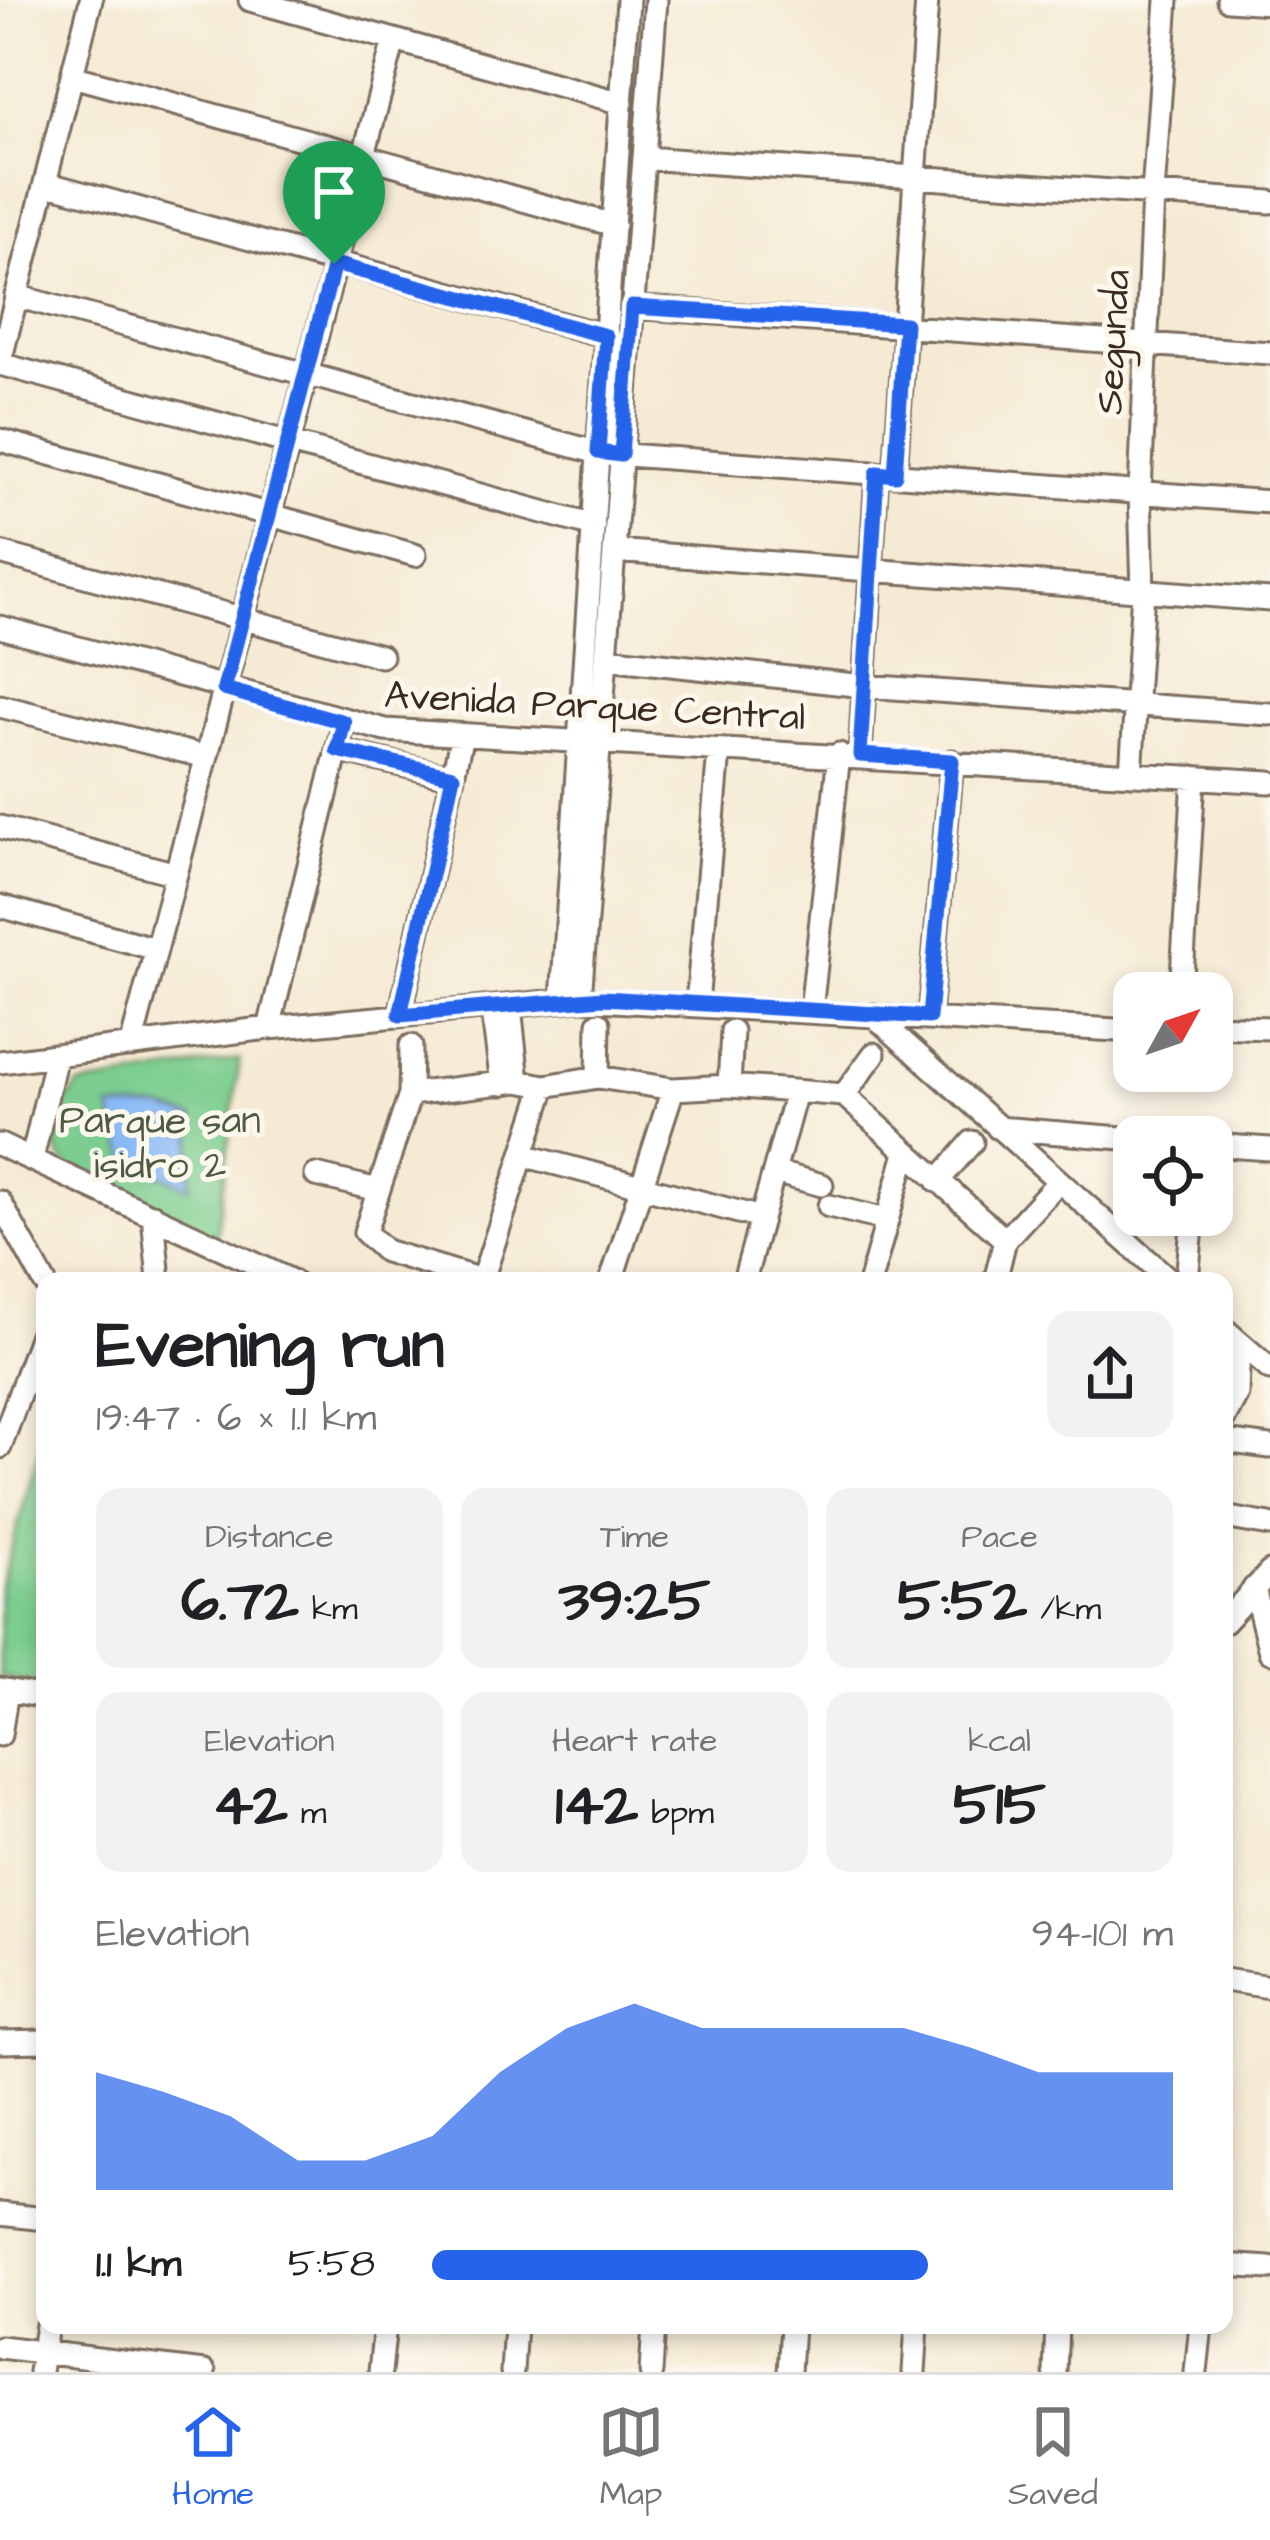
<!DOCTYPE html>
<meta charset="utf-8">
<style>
body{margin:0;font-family:"Architects Daughter",sans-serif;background:#f2f2f2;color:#202124;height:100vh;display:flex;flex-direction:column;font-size:45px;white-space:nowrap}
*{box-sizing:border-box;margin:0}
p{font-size:39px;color:#757577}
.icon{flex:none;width:66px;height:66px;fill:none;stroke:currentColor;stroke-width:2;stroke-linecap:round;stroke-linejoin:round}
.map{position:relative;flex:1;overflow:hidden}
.drawer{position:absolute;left:36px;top:1272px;width:1197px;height:1062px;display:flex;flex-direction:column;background:#fff;border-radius:24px;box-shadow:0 6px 18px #0003}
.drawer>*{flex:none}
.needle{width:78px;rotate:50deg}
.tools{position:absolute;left:1113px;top:972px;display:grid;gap:24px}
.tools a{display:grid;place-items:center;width:120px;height:120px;border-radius:24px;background:#fff;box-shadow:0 6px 18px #0003;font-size:60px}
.pin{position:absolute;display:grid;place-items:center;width:102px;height:102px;color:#fff;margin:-123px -51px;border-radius:50% 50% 50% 0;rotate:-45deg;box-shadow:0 0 12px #0007}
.pin .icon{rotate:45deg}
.round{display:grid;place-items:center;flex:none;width:126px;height:126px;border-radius:24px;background:#f2f2f2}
.summary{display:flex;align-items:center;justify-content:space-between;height:204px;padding:0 60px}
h1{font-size:66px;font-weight:800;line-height:90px}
.figures{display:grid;grid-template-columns:repeat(3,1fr);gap:18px;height:204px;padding:12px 60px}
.figures div{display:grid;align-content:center;border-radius:24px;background:#f2f2f2;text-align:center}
.figures b{font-size:60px;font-weight:800}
.figures small{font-size:33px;font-weight:400}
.figures p{font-size:33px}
.chart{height:336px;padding:24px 60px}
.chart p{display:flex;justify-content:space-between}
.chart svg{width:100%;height:216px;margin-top:12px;fill:#2563eb;opacity:.7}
ul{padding:0 60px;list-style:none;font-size:39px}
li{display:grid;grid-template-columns:192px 144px 1fr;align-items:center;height:90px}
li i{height:30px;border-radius:15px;background:#2563eb}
.dock{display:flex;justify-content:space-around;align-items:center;height:168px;border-top:3px solid #e0e0e0;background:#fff;font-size:33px;color:#757577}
.dock a{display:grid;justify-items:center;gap:6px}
.dock .on{color:#2563eb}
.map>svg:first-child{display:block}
.green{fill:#7bcd8f;stroke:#5b7c56;stroke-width:3}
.water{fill:#8abaf6;stroke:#62728a;stroke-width:3}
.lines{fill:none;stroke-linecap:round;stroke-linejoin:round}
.minor-casing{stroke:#7c6d5e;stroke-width:27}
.minor{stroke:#fff;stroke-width:21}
.route-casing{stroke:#fff;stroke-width:24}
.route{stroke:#2563eb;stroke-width:15}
.labels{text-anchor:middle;stroke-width:10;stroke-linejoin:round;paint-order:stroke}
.street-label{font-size:39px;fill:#3b2a1e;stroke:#fbf7ec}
.park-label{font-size:39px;fill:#4e5b40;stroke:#fbf7ec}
</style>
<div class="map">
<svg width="1270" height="2372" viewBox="0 0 1270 2372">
<rect width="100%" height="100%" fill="#fbf7ec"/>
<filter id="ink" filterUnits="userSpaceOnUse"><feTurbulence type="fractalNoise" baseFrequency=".00833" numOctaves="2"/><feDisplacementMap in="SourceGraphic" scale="24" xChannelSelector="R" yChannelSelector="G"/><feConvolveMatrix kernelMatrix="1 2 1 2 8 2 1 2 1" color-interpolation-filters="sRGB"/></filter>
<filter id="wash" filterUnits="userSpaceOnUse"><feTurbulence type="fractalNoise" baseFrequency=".004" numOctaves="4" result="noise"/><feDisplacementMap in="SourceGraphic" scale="48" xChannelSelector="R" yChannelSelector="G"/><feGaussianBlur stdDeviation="2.7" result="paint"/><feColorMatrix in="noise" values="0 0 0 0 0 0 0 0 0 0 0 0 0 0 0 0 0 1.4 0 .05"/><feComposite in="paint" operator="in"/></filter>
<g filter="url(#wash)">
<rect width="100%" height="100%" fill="#f5ead4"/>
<!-- green -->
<path class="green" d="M240,1059L215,1246C178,1227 77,1189 59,1155C45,1130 63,1105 78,1086Z
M43,1435H45V1686L0,1677V1589Z"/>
<!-- water -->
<path class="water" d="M110,1108H161L194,1118L190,1188L127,1160Z"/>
</g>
<g filter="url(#ink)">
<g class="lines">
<!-- minor casing -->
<g class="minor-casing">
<path id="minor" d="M250,0L622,103
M1228,0L1270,3
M72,76L614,225
M644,158L1270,202
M45,183L606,336
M16,296L599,453L1270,502
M632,307L1270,353
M0,362L91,0
M0,364L594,526
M0,440L415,555
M895,475L927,0
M614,551L1270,600
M0,553L381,656
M0,627L385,730L1270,782
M606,658L864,686L1270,714
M0,706L206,757
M337,750L453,777
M860,755L877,473
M1131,774L1143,591L1140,492L1153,194L1167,0
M0,827L176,874
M0,906L156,949
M1181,993L1194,777
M580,999L656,0
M562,1000L628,0
M697,1004L719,751
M510,1006L518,1081
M492,1008L502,1084
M811,1011L839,754
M400,1015L462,735
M873,1015L1171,1281
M929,1017L952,761
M1212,1026L1270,1028
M269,1028L344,722
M131,1046L394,40
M411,1046L410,1094L365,1232L385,1251L485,1281
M0,1062L269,1028L580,999L1134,1031
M598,1077L599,1023
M729,1086L732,1031
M410,1094L518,1081L545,1086L598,1077L673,1089L729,1086L844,1095L1005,1240
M844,1095L874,1054
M998,1128L1134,1139
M0,1145L292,1281
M1212,1145L1270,1149
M523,1155L761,1218
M32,1159L56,1056
M774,1172L822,1185
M316,1175L378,1190
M938,1181L972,1142
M0,1202L45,1283
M829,1206L886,1220
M153,1215L159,1281
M482,1280L545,1086
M611,1281L673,1089
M744,1281L796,1092
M870,1281L906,1153
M995,1281L1005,1240L1059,1181
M1187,1281L1193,1215
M1224,1329L1270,1369
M1224,1419L1237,1394L1239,1342
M1224,1441L1270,1447
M0,1447L45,1324
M1224,1517L1270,1525
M1254,1588L1270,1652
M1224,1622L1270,1572
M0,1689L45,1697
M0,1735L7,1691
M1224,1980L1270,1987
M0,2042L45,2041
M0,2214L45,2219
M1224,2265L1270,2268
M0,2347L204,2372
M40,2372L47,2325
M380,2372L385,2325
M512,2372L515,2325
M651,2372L654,2325
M789,2372L792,2325
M914,2372L917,2325
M1055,2372L1057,2325
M1196,2372L1201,2325"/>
</g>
<!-- minor -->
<use href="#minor" class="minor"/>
</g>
</g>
<g class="lines" filter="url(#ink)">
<!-- route casing -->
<g class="route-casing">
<path id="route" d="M334,264L606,336L598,452L621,455L632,307L905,324L895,475L877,473L860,755L952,761L929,1017L603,998L400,1015L453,776L337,750L344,722L224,689Z"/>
</g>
<!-- route -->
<use href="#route" class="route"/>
</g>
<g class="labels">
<!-- street labels -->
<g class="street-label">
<text transform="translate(1111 342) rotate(-87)" y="14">Segunda</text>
<text transform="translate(595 704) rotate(3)" y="14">Avenida Parque Central</text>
</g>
<!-- park labels -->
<g class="park-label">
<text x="160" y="1133">Parque san<tspan x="160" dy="45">isidro 2</tspan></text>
</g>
</g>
</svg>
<div class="tools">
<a><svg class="needle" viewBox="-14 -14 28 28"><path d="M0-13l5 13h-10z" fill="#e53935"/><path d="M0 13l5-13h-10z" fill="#757577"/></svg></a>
<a><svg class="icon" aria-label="locate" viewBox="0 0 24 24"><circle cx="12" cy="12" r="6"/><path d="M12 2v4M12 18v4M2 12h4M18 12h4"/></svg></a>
</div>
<div class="pin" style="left:334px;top:264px;background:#1e9e55"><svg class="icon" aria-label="arrive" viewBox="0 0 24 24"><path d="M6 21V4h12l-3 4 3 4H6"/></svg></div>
<section class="drawer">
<div class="summary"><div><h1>Evening run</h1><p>19:47 · 6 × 1.1 km</p></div><a class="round"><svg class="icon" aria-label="share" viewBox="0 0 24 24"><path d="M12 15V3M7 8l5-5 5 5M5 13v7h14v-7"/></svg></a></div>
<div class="figures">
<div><p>Distance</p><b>6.72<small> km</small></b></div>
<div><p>Time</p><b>39:25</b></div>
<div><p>Pace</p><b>5:52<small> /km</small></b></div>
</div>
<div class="figures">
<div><p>Elevation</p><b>42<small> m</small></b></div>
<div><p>Heart rate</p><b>142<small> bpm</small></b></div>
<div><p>kcal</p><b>515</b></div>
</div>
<div class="chart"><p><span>Elevation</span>94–101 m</p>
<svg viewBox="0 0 160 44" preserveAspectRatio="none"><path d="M0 44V20L10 24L20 29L30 38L40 38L50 33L60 20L70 11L80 6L90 11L100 11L110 11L120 11L130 15L140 20L150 20L160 20V44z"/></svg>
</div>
<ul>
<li><b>1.1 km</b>5:58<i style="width:67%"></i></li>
</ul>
</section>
</div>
<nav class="dock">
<a class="on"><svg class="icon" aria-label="home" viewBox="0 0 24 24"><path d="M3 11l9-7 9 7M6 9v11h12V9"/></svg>Home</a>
<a><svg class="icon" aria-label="map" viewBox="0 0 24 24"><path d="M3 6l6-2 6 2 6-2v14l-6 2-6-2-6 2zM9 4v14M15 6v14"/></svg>Map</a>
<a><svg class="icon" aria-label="saved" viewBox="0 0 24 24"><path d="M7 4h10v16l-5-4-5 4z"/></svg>Saved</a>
</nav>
